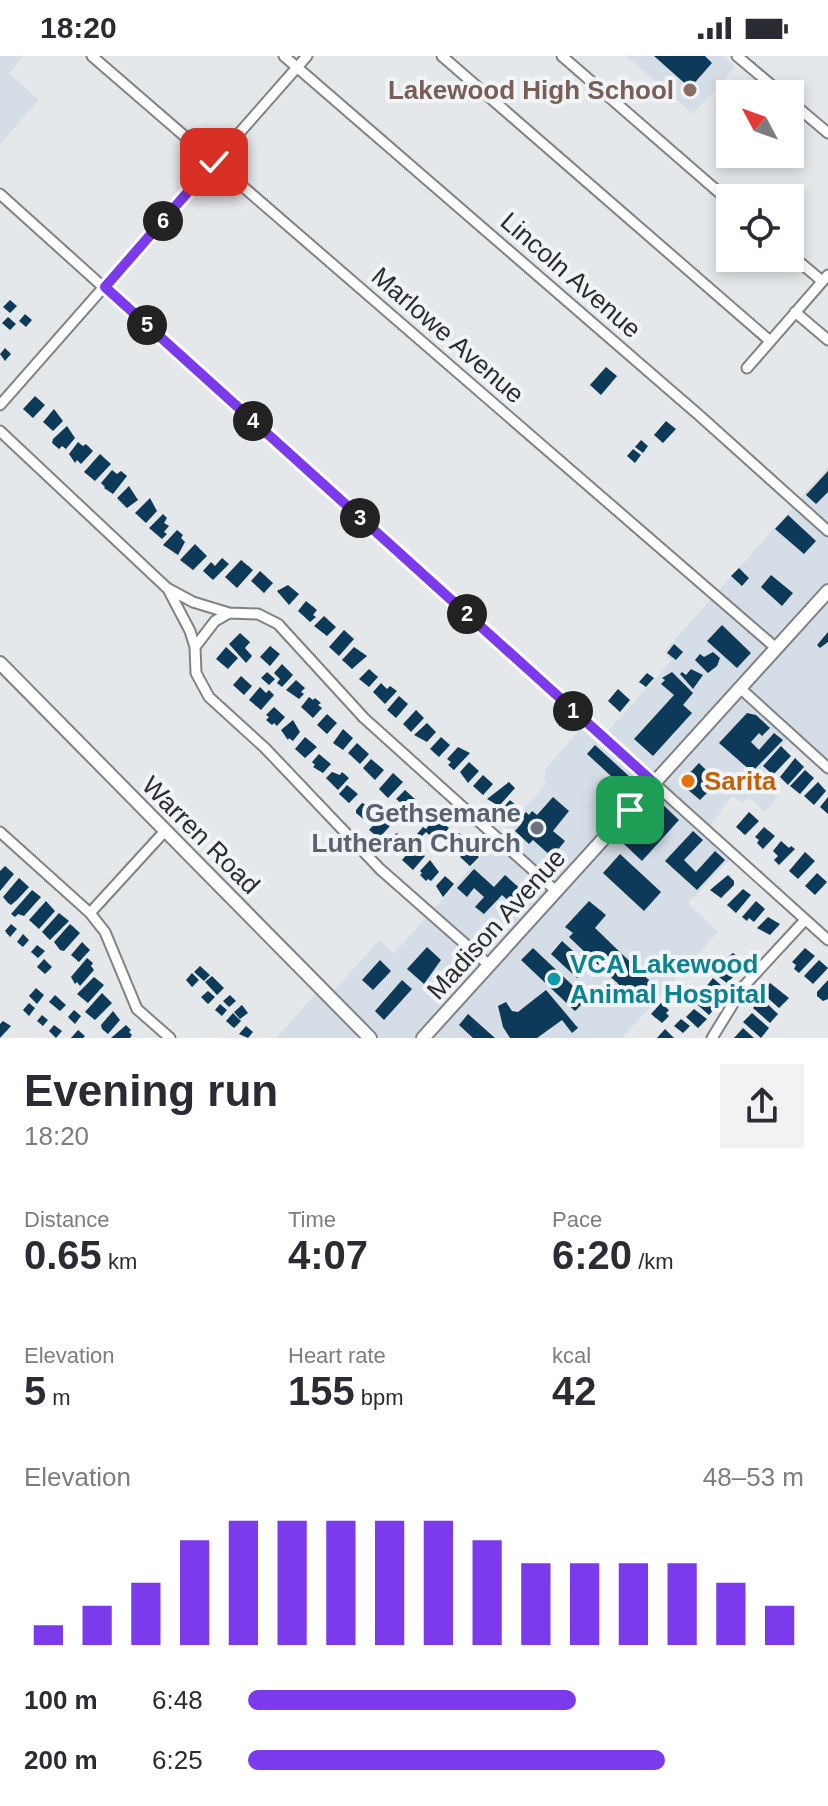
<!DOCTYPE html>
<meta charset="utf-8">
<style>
body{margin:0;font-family:Arial,sans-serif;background:#f2f2f3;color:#2b2b33;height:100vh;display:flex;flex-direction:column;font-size:30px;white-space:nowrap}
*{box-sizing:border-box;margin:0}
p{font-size:26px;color:#7c7c81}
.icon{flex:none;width:44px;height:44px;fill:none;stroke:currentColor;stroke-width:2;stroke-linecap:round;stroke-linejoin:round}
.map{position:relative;height:982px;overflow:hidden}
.side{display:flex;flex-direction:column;background:#fff;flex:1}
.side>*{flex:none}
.needle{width:52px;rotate:311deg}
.controls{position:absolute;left:716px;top:24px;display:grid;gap:16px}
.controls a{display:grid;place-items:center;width:88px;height:88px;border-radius:0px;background:#fff;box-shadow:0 4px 12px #0003;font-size:40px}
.pin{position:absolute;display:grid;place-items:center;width:68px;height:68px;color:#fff;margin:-34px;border-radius:16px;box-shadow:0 4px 12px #0006}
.km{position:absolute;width:40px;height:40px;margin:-20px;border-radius:50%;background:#222;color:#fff;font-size:22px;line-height:40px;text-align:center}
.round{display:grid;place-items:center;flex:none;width:84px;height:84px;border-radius:0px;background:#f2f2f3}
.summary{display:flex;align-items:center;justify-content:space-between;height:136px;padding:0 24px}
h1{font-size:44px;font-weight:600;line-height:60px}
.stats{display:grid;grid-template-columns:repeat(3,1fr);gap:12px;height:136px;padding:8px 24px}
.stats div{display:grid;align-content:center}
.stats b{font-size:40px;font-weight:600}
.stats small{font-size:22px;font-weight:400}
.stats p{font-size:22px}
.chart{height:224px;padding:16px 24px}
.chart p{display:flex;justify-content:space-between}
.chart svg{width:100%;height:144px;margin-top:8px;stroke:#7c3aed;stroke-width:6}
ul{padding:0 24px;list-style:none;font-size:26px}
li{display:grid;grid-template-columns:128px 96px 1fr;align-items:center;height:60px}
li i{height:20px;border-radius:10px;background:#7c3aed}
.status{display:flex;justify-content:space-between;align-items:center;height:56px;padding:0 40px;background:#fff;direction:ltr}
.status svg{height:22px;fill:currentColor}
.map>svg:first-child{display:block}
.built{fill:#d5dee6}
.building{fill:#0e3a59}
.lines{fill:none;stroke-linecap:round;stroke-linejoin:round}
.minor-casing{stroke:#808385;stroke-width:13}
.major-casing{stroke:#808385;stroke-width:16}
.minor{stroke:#fff;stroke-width:9}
.major{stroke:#fff;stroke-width:12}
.route-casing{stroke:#fff;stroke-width:16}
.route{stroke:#7c3aed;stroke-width:10}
.education-dot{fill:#8d6e63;stroke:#f2f5f8;stroke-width:3}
.food-dot{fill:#e8710a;stroke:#f2f5f8;stroke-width:3}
.worship-dot{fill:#6b7280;stroke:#f2f5f8;stroke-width:3}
.culture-dot{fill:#0f9aa8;stroke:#f2f5f8;stroke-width:3}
.labels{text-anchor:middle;stroke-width:8;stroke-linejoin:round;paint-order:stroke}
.education-label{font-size:26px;font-weight:bold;fill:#785e54;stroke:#f2f5f8;text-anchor:end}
.street-label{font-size:26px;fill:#2c2d2e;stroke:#f2f5f8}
.food-label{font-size:26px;font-weight:bold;fill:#c56008;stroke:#f2f5f8;text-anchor:start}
.worship-label{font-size:26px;font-weight:bold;fill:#5b616d;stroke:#f2f5f8;text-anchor:end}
.culture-label{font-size:26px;font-weight:bold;fill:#0d838f;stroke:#f2f5f8;text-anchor:start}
</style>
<div class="status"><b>18:20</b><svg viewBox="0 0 49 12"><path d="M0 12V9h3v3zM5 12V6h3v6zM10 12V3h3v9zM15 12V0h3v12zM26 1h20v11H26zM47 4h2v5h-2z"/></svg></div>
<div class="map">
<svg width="828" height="982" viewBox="0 0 828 982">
<rect width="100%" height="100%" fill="#e5e8ea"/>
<!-- built -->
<path class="built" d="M0,0H24L9,17L39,44L0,88Z
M626,0H724L735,11L693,58Z
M828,411V719L788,683L761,711L768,717L760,726L777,741L765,756L749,741L742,747L732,740L710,770L742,797L726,807L688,847L718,876L622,982H276L319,934L328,941L379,884L394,897L547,727L544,723L546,712L589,663L606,677L672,604L664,596Z"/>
<!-- building -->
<path class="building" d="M654,0H705L712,7L690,32Z
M10,244L17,250L10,257L3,251Z
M25,258L32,264L26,271L19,265Z
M8,261L16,268L10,274L2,267Z
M5,292L11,298L5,305L0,298Z
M606,311L617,320L601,339L590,329Z
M35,340L45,349L33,362L23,353Z
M54,353L63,365L53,375L43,366Z
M666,365L676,373L663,387L654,379Z
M67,370L75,382L66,393L62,390L59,393L52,387L53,383Z
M641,384L648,390L643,397L635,391Z
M78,386L83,390L86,388L93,395L81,408L77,404L75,407L69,398Z
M633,393L641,399L635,407L627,400Z
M100,398L111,408L95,425L84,416Z
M112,414L117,418L121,415L127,420L113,438L104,432L105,431L101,427Z
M828,415V436L816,448L806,439Z
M129,430L138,444L127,452L117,442Z
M150,442L157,455L146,467L135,457Z
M163,458L167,462L164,467L169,470L164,476L167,478L162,483L149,472Z
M788,459L816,485L804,498L775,473Z
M177,474L183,479L181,482L185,486L178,499L163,489Z
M195,488L207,500L193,514L180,504Z
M222,502L229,508L213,524L203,515L211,506L215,510Z
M241,504L253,514L237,532L225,521Z
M739,512L749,522L742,530L731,520Z
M260,515L273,527L264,537L251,525Z
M771,519L793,537L782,550L761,531Z
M288,529L299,538L289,549L277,535Z
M306,545L317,554L313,559L316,561L310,566L298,555Z
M324,560L336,571L327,580L314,570Z
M722,569L751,597L737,612L707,585Z
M344,574L354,583L339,600L329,591Z
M828,576V586L820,592L817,589Z
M240,577L250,586L245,592L252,600L246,607L229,588Z
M674,588L683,596L676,604L667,597Z
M270,590L280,598L270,610L260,601Z
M226,591L238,602L228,613L216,603Z
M354,591L367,600L352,613L342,604Z
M713,596L720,602L717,610L708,617L695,604L700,598L704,601Z
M282,608L293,619L282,631L277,627L280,623L274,617Z
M369,613L378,621L369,631L359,623Z
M691,613L703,619L693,633L680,618L682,616L686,619Z
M267,616L275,623L269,629L261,622Z
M672,616L693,637L683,649L692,657L653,700L634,683L674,639L661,628L665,624L662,622Z
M647,617L654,622L646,631L639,626Z
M241,620L252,630L244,639L233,629Z
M296,624L305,632L301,636L304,638L299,643L286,634Z
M381,627L387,633L390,630L397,635L385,648L373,636Z
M260,631L266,637L269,634L274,639L261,654L249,644Z
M618,633L630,644L620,656L608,645Z
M399,640L408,648L396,662L387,654Z
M309,641L313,644L315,642L321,647L318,649L322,652L313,662L301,651Z
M274,651L285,661L277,670L274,667L272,669L266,664L269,661L266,659Z
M416,654L424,662L411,676L403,668Z
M747,657L756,659L770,672L762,680L759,677L751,686L759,694L774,677L783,684L752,716L719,687Z
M327,658L337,667L327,678L317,669Z
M293,664L300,676L293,685L289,682L288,684L281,674Z
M427,667L436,676L427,686L414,679Z
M343,673L353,682L343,694L333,687Z
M305,681L317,691L305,702L295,693Z
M441,681L450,689L439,701L430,693Z
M357,687L369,698L360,708L348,697Z
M595,689L631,722L623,731L587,698Z
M781,690L791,700L773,719L763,710Z
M458,691L470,697L454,714L448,709L451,706L447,703Z
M319,698L331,708L323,717L313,711L315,709L312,706Z
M795,702L804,711L788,729L780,721Z
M371,703L384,714L375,724L363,712Z
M469,706L479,715L468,727L460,716Z
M699,707L718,726L700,744L680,727Z
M805,714L814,722L800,738L790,730Z
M332,716L340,719L342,716L349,722L338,734L326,722Z
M393,717L403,726L388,742L379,733Z
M483,719L493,728L483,739L473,730Z
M509,726L515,732L499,750L487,743Z
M818,726L826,735L814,749L804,740Z
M347,729L358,738L349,747L339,738Z
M405,734L416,744L408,752L396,743Z
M553,741L569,755L553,775L565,785L552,801L533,784L529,788L515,775L522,767L519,764L526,756L529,759L532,755L537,759Z
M828,741V758L820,751Z
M510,744L520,753L512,762L502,753Z
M362,747L377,754L367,766L356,757V754Z
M661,747L679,764L642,805L624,788Z
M419,748L433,758L424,768L413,755Z
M749,756L759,765L745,779L736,771Z
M383,759L389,765L387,767L390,770L379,782L369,774Z
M436,761L449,772L437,786L426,776L421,781L417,778L423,771L426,773Z
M764,771L775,780L763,793L757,787L759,784L755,781Z
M693,775L703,784L684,804L696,816L715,795L725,804L697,834L665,805Z
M397,777L407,786L398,796L389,792L391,790L387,784Z
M454,777L457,780L459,777L464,782L462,785L465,787L458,795L447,786Z
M781,785L789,792L791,790L795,793L779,809L774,804L778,800L773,795Z
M413,791L425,800L413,814L402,804Z
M469,792L479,801L470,810L460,801Z
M805,796L815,805L798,823L789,815Z
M620,798L661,836L644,855L603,817Z
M430,804L439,816L431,825L428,823L426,825L420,819L422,817L420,815Z
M5,810L14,818L0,835V815Z
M474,813L494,831L505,819L525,837L514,850L502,839L484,858L475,851L484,841L474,832L467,841L457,832Z
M817,817L827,826L815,839L805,830Z
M728,819L734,825V829L721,842L710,834Z
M445,820L454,828L443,841L436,830Z
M19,822L29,831L17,844L11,849L8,847L3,841Z
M743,833L751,839L736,857L727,849Z
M32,834L41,841L24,860L18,858L15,861L11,858Z
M46,845L55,855L39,873L29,864Z
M589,845L606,859L595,872L651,926L635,944L569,881L573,877L565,871Z
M756,845L765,853L754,866L749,862L747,865L742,861Z
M59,857L69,865L50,884L42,876Z
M768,861L780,868L770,879L757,872Z
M11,868L17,873L10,881L5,875Z
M70,868L80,877L64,895L60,894L54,886Z
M23,878L29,884L23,891L17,886Z
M562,885L583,904L579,908L585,914L577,922L551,898Z
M82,886L90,894L79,906L71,899Z
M37,889L45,895L38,902L31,896Z
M427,891L441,904L424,928L407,913Z
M533,892L587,943L575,955L521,904Z
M805,892L815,900L799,917L794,913L796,909L792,906Z
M733,897L746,907L739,916L724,904Z
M87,902L93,907L91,910L94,914L80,930L77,926L75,928L71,921Z
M44,903L52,911L45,918L37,911Z
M380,904L391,915L373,934L362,924Z
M819,904L828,912L813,928L804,920Z
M723,908L736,918L727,927L715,918Z
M200,910L210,919L204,925L194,916Z
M192,917L199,924L192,931L186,924Z
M212,920L224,932L217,939L205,926Z
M94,921L104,929L88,947L77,938Z
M713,922L723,931L716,940L705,932Z
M402,924L412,933L384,964L375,955Z
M828,924V943L823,945L817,940V936Z
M770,927L789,942L779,952L762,937Z
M36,932L44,939L37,948L29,940Z
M546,934L578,972L572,977L562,964L537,982H510L503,971L498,950L506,946L512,955L518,956Z
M700,934L717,950L709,959L691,943Z
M208,935L215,941L208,948L201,941Z
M102,937L112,947L95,964L85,956Z
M55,939L66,949L60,955L49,946Z
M230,939L236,945L229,951L223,945Z
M761,942L778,958L770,967L753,952Z
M29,947L35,952L29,960L23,954Z
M661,947L669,954L666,957L669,960L662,967L651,958Z
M220,948L227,954L222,960L215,954Z
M242,949L248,957L240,963L234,956Z
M694,953L707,963L698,972L686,961Z
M74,954L81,960L75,968L68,961Z
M113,955L120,964L108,978L102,973L101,969Z
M233,957L241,965L234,972L226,965Z
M752,957L769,972L761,982L743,966Z
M468,958L495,982H473L459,969Z
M42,959L48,964L43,970L37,965Z
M681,963L690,970L683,977L674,970Z
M3,965L11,970L0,982V968Z
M54,969L62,975L56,982L49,975Z
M126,969L131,974L129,976L132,979L130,982H111Z
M246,970L253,976L248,982L239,978Z
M743,972L754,982H734Z
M665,973L674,982H657Z
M78,974L85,980L83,982H71Z"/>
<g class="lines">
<!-- minor casing -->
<g class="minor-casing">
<path id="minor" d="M92,0L776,592
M284,0L700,360L828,475
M442,0L770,285
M562,0L730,146
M737,0L782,38
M790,45L828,77
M0,138L828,884
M790,198L822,225
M795,256L828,284
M747,312L828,219
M0,349L307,0
M0,375L167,532L193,546L229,557L258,558L278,568L364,662L556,835
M169,535L190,575L195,591L196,617L209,641L265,692L380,813L489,909
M195,591L215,565L229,557
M740,632L828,712
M0,776L90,857L105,876L137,953L170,982
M90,857L165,775
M712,982L744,930L805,864"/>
</g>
<!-- major casing -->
<g class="major-casing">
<path id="major" d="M0,607L370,982
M423,982L828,535"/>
</g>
<!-- minor -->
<use href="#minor" class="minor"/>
<!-- major -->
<use href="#major" class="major"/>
</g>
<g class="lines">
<!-- route casing -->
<g class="route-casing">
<path id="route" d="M214,106L105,231L654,727L630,754"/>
</g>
<!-- route -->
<use href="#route" class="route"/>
</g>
<!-- markers -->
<circle class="education-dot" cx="690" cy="34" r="8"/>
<circle class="food-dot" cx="688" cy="725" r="8"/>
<circle class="worship-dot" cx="537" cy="772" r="8"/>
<circle class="culture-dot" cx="554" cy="923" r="8"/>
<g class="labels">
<!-- education labels -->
<g class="education-label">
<text x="674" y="43">Lakewood High School</text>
</g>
<!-- street labels -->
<g class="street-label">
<text transform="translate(571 219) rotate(41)" y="9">Lincoln Avenue</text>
<text transform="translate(448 279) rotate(41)" y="9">Marlowe Avenue</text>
<text transform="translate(201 779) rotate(45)" y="9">Warren Road</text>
<text transform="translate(496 868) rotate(-48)" y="9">Madison Avenue</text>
</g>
<!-- food labels -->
<g class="food-label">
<text x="704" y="734">Sarita</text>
</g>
<!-- worship labels -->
<g class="worship-label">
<text x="521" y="766">Gethsemane<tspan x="521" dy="30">Lutheran Church</tspan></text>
</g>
<!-- culture labels -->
<g class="culture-label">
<text x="570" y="917">VCA Lakewood<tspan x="570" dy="30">Animal Hospital</tspan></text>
</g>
</g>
</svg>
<div class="controls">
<a><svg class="needle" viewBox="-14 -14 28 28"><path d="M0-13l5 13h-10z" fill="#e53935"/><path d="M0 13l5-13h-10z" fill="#7c7c81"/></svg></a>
<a><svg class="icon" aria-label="locate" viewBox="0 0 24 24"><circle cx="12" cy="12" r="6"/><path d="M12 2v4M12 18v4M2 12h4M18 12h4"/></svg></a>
</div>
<div class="pin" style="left:630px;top:754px;background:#1e9e55"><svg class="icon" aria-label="arrive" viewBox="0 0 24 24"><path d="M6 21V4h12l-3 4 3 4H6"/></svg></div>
<div class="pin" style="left:214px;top:106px;background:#d93025"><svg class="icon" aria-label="check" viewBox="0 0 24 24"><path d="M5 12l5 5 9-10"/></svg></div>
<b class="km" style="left:573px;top:655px">1</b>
<b class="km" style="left:467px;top:558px">2</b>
<b class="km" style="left:360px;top:462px">3</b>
<b class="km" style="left:253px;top:365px">4</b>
<b class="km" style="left:147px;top:269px">5</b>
<b class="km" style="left:163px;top:165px">6</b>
</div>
<section class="side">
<div class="summary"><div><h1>Evening run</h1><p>18:20</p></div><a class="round"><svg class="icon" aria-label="share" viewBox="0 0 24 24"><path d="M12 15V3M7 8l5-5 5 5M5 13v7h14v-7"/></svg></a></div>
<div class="stats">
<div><p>Distance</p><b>0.65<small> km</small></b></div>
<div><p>Time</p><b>4:07</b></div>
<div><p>Pace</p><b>6:20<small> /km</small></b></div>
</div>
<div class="stats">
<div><p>Elevation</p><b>5<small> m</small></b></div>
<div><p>Heart rate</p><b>155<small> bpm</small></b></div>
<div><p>kcal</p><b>42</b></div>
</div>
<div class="chart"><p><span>Elevation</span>48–53 m</p>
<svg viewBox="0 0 160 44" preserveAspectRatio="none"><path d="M5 44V38M15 44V32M25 44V25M35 44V12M45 44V6M55 44V6M65 44V6M75 44V6M85 44V6M95 44V12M105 44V19M115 44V19M125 44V19M135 44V19M145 44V25M155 44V32"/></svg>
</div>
<ul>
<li><b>100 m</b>6:48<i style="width:59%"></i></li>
<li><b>200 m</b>6:25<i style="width:75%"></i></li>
</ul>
</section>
